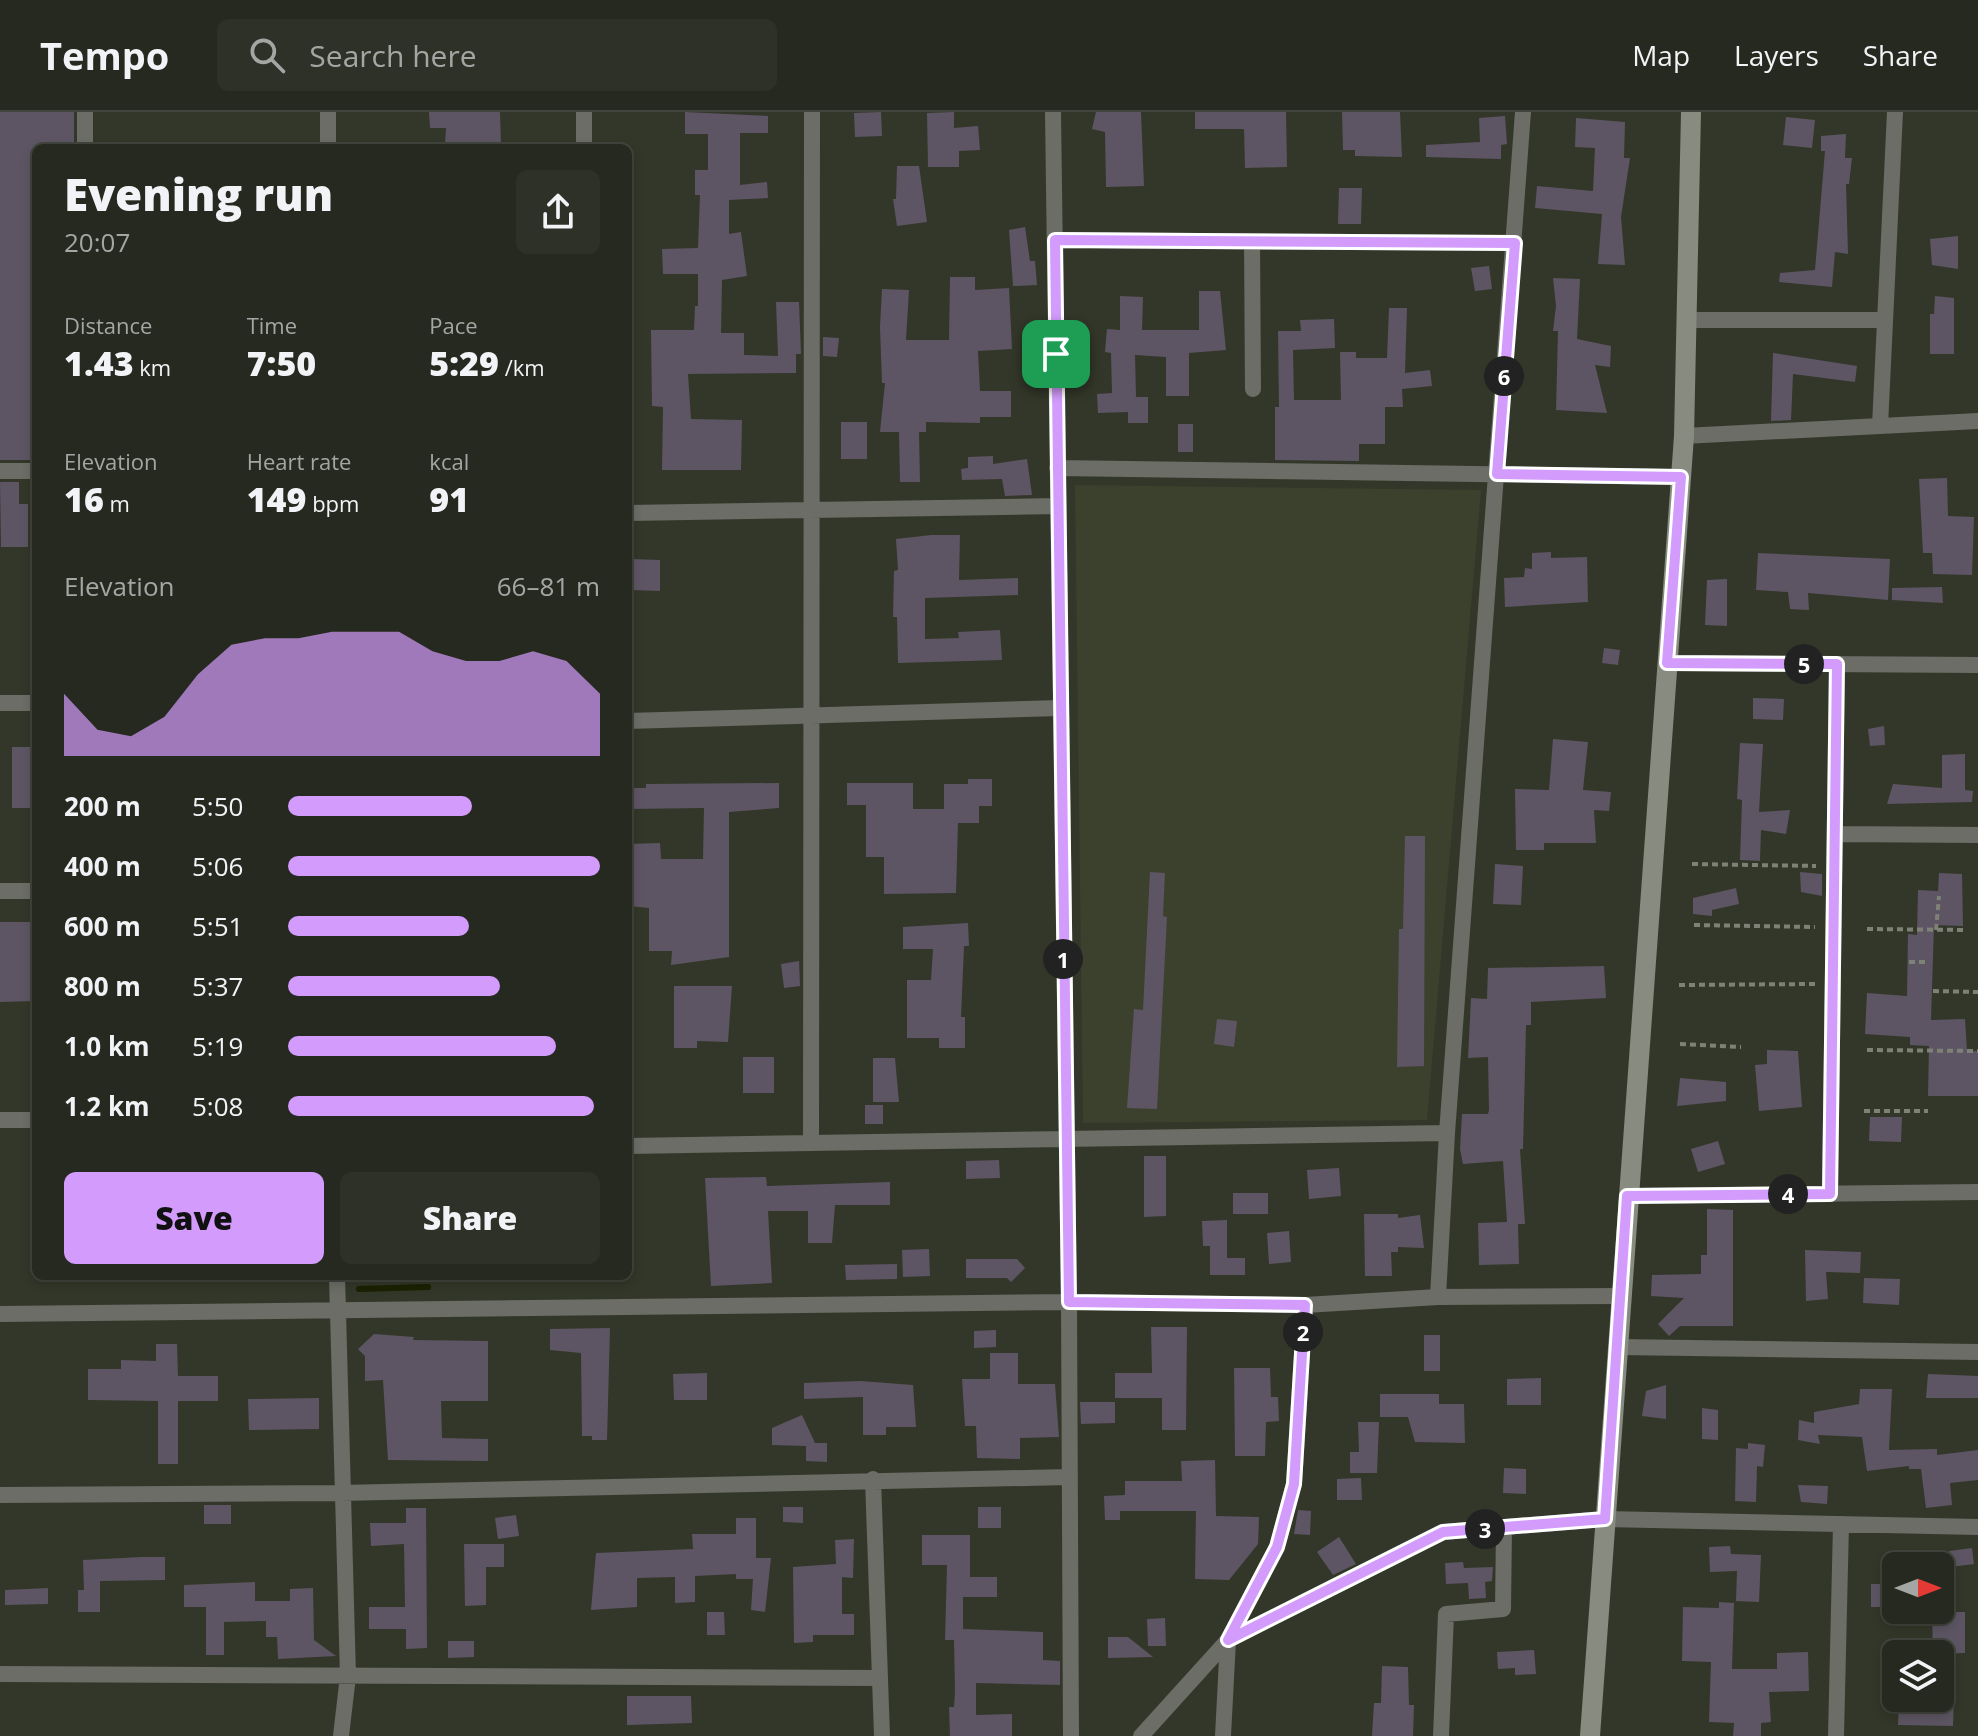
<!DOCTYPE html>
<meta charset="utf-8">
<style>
body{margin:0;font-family:"Open Sans",sans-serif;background:#2e3128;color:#f1f3f6;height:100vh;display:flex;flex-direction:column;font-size:30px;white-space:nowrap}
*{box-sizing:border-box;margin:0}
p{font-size:26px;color:#a4a6a4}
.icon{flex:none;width:44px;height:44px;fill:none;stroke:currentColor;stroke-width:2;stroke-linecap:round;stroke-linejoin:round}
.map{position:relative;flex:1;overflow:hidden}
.sheet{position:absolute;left:32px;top:32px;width:600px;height:1136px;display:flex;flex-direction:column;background:#26291f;border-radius:12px;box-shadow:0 4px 12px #0003,0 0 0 2px #42453d}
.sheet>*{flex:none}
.needle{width:52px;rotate:90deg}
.fabs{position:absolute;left:1882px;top:1440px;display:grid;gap:16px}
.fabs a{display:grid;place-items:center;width:72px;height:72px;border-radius:12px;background:#26291f;box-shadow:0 4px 12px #0003,0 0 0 2px #42453d;font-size:40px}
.pin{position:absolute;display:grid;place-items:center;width:68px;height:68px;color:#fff;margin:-34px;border-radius:16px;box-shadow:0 4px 12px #0006}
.km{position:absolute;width:40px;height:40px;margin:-20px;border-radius:50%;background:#222;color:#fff;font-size:22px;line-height:40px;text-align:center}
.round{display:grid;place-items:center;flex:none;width:84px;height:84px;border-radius:12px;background:#2e3128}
.summary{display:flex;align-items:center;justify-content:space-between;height:136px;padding:0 32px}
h1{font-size:44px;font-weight:800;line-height:60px}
.stats{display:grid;grid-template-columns:repeat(3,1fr);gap:12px;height:136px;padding:8px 32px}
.stats div{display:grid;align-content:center}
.stats b{font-size:34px;font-weight:800}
.stats small{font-size:22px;font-weight:400}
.stats p{font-size:22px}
.chart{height:224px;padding:16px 32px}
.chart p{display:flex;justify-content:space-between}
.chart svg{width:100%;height:144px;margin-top:8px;fill:#d39cfc;opacity:.7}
.action{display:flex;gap:16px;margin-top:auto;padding:16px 32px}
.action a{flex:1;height:92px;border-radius:12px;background:#d39cfc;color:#111;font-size:32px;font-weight:800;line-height:92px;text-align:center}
.action a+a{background:#2e3128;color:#f1f3f6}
ul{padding:0 32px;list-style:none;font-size:26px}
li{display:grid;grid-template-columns:128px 96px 1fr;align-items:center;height:60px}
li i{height:20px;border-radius:10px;background:#d39cfc}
header{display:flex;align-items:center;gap:48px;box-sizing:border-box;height:112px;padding:0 40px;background:#26291f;border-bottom:2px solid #42453d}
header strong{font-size:38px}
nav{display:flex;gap:44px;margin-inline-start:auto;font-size:28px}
.search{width:560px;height:72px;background:#2e3128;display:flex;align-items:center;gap:20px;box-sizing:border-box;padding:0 28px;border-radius:12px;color:#a4a6a4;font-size:30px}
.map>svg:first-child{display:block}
.built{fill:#3c412d}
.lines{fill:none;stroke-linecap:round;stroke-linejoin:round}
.stream{stroke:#1b2100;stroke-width:6}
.building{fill:#5d5563}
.path{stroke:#7e8276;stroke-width:4;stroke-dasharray:6 4;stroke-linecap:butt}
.street{stroke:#6b6d66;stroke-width:16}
.secondary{stroke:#888b80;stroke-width:20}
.route-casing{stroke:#fff;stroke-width:16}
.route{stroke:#d39cfc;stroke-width:10}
</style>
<header>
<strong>Tempo</strong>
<div class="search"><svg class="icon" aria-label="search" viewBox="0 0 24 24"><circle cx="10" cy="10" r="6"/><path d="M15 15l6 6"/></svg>Search here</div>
<nav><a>Map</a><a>Layers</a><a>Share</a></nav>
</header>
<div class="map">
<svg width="1978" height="1624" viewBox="0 0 1978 1624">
<rect width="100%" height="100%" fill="#333729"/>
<!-- built -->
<path class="built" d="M1075,373L1481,378L1427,1008L1083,1011Z"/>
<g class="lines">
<!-- stream -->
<path class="stream" d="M359,1177L428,1175"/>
</g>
<!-- building -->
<path class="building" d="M0,0H74V36H36V348H0Z
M429,0H500L501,33L445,32L446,16H430Z
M685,0L768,4V21H740V73L767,70L768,86L729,88V122L741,120L747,164L722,168L721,221H744V243L778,244L776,190H799L801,242H796V261L688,262L691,307L742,308L741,358H662L663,295L652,294L651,218H694L695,194H698V162H663L662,137L698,136L700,83H695V58H708V22H685Z
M881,0L882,24L855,25L854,1Z
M954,0V16L978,14L980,38L959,39V55H928L927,1Z
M1096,0H1141L1144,74L1106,75L1105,20L1092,17Z
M1195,0H1286L1287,55L1245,56L1244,17H1195Z
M1342,0H1400L1402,45L1355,44V38H1343Z
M1505,4L1507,32L1501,33V47L1426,45V33L1480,30L1479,6Z
M1786,5L1815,8L1812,36L1783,33Z
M1576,6L1625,10L1624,46H1630L1621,105L1625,153L1598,152L1602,102L1535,96L1537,74L1593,79L1595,36L1575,35Z
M1846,22L1845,46H1852L1849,72H1846L1848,142L1835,140L1832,175L1779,170L1780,161L1815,158L1825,39H1821V24Z
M897,54H919L927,110L897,114L893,87H896Z
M1339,76H1362L1361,112H1338Z
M1025,115L1030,149H1035L1037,173L1013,174L1009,118Z
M1958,124V157L1932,153L1930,127Z
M1489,154L1492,177L1475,179L1471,156Z
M950,165H975V178L1009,176L1012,237L978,239L980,279H1011V305H980V311L926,310V320H919L920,370H900L899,320H880L885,271H882L880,215L882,177L909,178L906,228H949Z
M1553,166L1580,167L1577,227L1611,234L1610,255L1595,253L1607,301L1556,298L1558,219H1553L1556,194Z
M1199,179H1220L1226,238L1189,241V284H1166V245L1135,243L1136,285H1148V311H1128V300L1098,301L1097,282L1112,281L1111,241L1105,240L1107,217L1120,218V184L1143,185L1142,218H1199Z
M1935,184L1954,186V242H1930V202H1934Z
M1389,196H1407L1405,261L1430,258L1432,274L1402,277L1403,295H1385V332H1359V349L1275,348V295H1279L1278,219H1301L1300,208L1334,207L1335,236L1293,238L1294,288H1341L1340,240H1356V246H1387Z
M823,225L839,226L837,245L823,244Z
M1773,241L1857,254L1855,270L1793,262L1791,308L1771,309Z
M841,310H867V347H841Z
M1178,312H1193V340H1178Z
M993,344V352L1027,347L1032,383L1005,384L1002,367L962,368L961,357L968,356V345Z
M1947,366L1948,404L1974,405L1972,463L1933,462L1932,441H1923L1919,367Z
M0,370H19V392H28V435H1Z
M931,423H960L959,468L1018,466V483L925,486V527L959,526L958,520L1000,518L1002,548L898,551L897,505H893L894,459L898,458L896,427Z
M1551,440V446L1587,445L1588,490L1505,495L1504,466L1524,465L1525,456L1532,457V441Z
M1758,441L1890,447L1888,488L1808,481L1809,498L1790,497L1788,480L1756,478Z
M631,447L660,448V479L631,478Z
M1727,467V514L1705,513L1707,468Z
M1942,475L1943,491L1892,488V476Z
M1604,536L1620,538L1618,553L1602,551Z
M1753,586L1784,587L1783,608L1753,607Z
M1884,614L1885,633L1870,634L1868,617Z
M1553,627L1588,630L1583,678L1611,680L1609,699L1594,698L1596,731H1544V738H1516L1515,677L1549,678Z
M1740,631L1763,632L1759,700L1790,698L1786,722L1761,718L1760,749L1740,748L1742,688L1737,687Z
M12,635H34V696H12Z
M1965,642V678L1973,679L1972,690L1887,692L1893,672L1942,676V643Z
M968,667H992V694H979V711H958L956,781L884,782V745H866V693H847V671H913V697H944V672H968Z
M779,671V696L729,700V845L671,853L672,839H649V796L628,794V732L660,731L661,747H703L704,696L628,697V676H646V672Z
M1405,724H1425L1424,954L1397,955L1399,817H1403Z
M1495,752L1523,754L1521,793L1493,792Z
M1150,760L1165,761L1163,804L1167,805L1157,997L1127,996L1134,897L1143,898Z
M1800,760L1822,762V784L1801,780Z
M1939,761L1962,762L1963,814L1934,813L1931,908L1965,907L1967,939H1978V984H1928L1929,934L1910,933V925L1865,922L1867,881L1907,884L1908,822L1917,823L1918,778L1938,779Z
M1736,776L1739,792L1712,798V804L1693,802V786Z
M0,810H32L35,889L0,890Z
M968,811L969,834H964L961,905H965V936H939V926H907V868H931L933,837H903V815Z
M799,849L800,874L784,876L781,852Z
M1604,854L1606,886L1531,890V913H1526L1523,1037H1520L1525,1112H1518L1519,1152L1479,1153L1478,1111L1507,1110L1503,1049L1463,1052L1460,1037L1462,1002H1488L1489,998L1488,945L1468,946L1471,886L1487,887L1488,856Z
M674,874H732L728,930L697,929V936H674Z
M1217,907L1237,909L1234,935L1214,932Z
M1767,938L1798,939L1802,995L1759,999L1755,953L1767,952Z
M743,945H774V981H743Z
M873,946H895L899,990H873Z
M1680,966L1726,970V989L1677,994Z
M865,993H883V1012H865Z
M1870,1005H1902L1901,1030L1869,1029Z
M1718,1029L1725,1052L1698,1060L1691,1037Z
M1144,1044H1166V1104L1144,1105Z
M999,1048L1000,1066L966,1067V1049Z
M1339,1056L1341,1084L1309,1087L1307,1058Z
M766,1065L767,1074L890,1070V1093H835L832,1131H808V1099H768L772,1171L711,1174L705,1066Z
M1233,1081H1268V1102H1233Z
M1707,1097L1733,1098V1214H1680L1669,1224L1658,1212L1684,1186L1651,1184L1652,1163L1701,1162V1143H1707Z
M1364,1102H1398V1106L1420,1103L1424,1136L1398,1135V1140H1391L1392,1164H1365Z
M1227,1108V1146H1245V1163H1210V1134H1203L1202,1109Z
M1289,1119L1291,1150L1269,1152L1267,1121Z
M929,1137L930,1164L903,1165L902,1138Z
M1805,1138L1861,1140L1860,1161L1826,1160L1828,1187L1806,1189Z
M966,1147H1017L1025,1156L1011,1170L1007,1166H966Z
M897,1152V1167L846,1168L845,1153Z
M1864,1166L1900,1167L1899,1193L1863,1191Z
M1151,1215H1187L1186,1318H1162V1286H1115V1261H1152Z
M610,1216L607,1328H592V1324H582L581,1241L550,1238V1217Z
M996,1218V1235L974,1236V1219Z
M374,1222L414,1225L413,1228L488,1229V1289H441L442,1326L488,1327V1349L388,1348L383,1268L365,1269V1244L358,1237Z
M1424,1223H1440V1259H1424Z
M156,1232H177L178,1264H218V1289H178V1352H158V1289L88,1288V1257H121V1248L156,1249Z
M990,1241H1018V1272H1055L1059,1325L1020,1326V1347L977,1346L976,1314H965L962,1267H990Z
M1234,1256H1270L1271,1285H1278L1279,1309L1266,1310L1265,1344H1235Z
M707,1261V1288H674L673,1262Z
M1928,1262L1978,1264V1286H1926Z
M1541,1266V1293H1507V1267Z
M860,1269L913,1273L916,1315H886V1323H863V1285L804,1287V1271Z
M1666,1273V1307L1642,1304L1646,1279Z
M1860,1277H1892L1889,1338L1937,1337V1343L1978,1338V1368L1950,1371L1952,1393L1926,1396L1921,1357H1909V1354L1867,1359L1862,1325L1818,1323L1820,1332L1798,1328L1799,1308L1814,1311V1300L1859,1292Z
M1380,1282H1439V1292H1464L1465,1331L1415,1330L1408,1305H1380Z
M319,1286V1317L249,1318L248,1287Z
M1080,1290H1115V1311L1081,1312Z
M1702,1296L1718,1298V1328L1702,1327Z
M802,1303L815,1331H827V1350L806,1349V1334L772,1333V1316Z
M1358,1310H1379L1377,1361H1350V1340H1359Z
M1748,1331L1765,1333L1763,1355L1757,1354L1756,1390L1735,1389L1736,1336L1748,1337Z
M1215,1348L1216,1404L1259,1405L1258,1432L1229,1468L1195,1467L1196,1399H1120V1408H1105L1104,1384L1125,1383V1369H1182L1181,1349Z
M1504,1356L1526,1357V1382L1503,1381Z
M1361,1366L1362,1388H1337V1367Z
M1798,1373L1828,1374L1827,1392L1801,1390Z
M204,1393H231V1412H204Z
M783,1395H803V1411L783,1410Z
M978,1395H1001V1416H978Z
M406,1396H426L427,1536L406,1537V1517H369V1495H405L404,1432L371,1434L370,1411H406Z
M1298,1398L1311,1399L1310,1423L1294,1422Z
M516,1403L519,1424L498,1427L495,1406Z
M736,1406H756V1446H771L765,1500L751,1498L753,1467H736V1462L695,1464V1490L675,1491V1465L637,1466V1495L591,1498L596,1441L693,1437L692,1422H736Z
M922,1423H970V1465H997V1485H963V1517L1043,1520V1548L1060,1549V1573L976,1571V1603L1012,1602V1624H950L949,1595H954L955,1580L954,1528H945L947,1453H922Z
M1339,1425L1356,1452L1333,1463L1317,1440Z
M854,1427L853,1466L842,1465V1502H854V1523H813V1530L794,1531L793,1455L836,1452L835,1428Z
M464,1432H504V1455H486V1493L465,1494Z
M1730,1434L1731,1442L1761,1443L1759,1490L1736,1489L1737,1459L1710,1460L1709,1435Z
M1972,1436L1974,1452L1951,1455L1949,1439Z
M142,1445H165V1468L100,1469V1500H78V1478H84L83,1448Z
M1463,1450L1464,1456L1493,1455L1492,1469L1485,1470L1486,1486L1469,1487L1468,1471L1446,1472L1445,1451Z
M255,1470V1489H290V1477L313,1476L314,1528L336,1544L278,1547L277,1525H266V1509L224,1510V1543H206V1495H184V1473Z
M1871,1472H1896V1495H1871Z
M48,1476V1492L5,1493V1478Z
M1719,1490L1734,1491L1732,1557H1777V1541L1808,1540L1809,1579L1769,1580L1771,1610L1761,1611V1624H1733L1734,1611L1709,1610L1711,1550L1682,1549L1683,1495L1719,1496Z
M707,1500H724L725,1523H707Z
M1932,1500H1965V1541L1933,1542Z
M1165,1506L1166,1534H1148L1147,1507Z
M1108,1525H1128L1153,1545L1108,1546Z
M448,1529H474V1545L448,1546Z
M1534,1538L1536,1562L1515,1563V1556L1498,1557L1497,1540Z
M1382,1554L1408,1555L1409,1593H1414L1413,1624H1372L1374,1591H1381Z
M627,1584H691L692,1611L627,1613Z
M1899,1586H1954L1953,1614L1898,1613Z"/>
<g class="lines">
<!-- path -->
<path class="path" d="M1692,752L1816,754
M1694,813L1815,815
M1867,817L1967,818
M1936,818L1939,784
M1909,850H1929
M1679,873L1815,872
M1933,879L1978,880
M1680,932L1741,935
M1867,938L1978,939
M1864,999H1928"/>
<!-- street -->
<path class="street" d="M85,0V36
M328,0V36
M584,0V36
M1053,0L1069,1190L1071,1624
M1055,128L1515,131
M1252,130L1253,277
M1686,208H1885
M1880,314L1895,0
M1684,324L1978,309
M1057,356L1681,365
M0,359H36
M628,401L1058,394
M1667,551L1978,553
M0,591H36
M628,609L1060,596
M1835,722L1978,723
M0,779H36
M0,1008H36
M811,1031L812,0
M628,1034L1447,1021
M1830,1082L1837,552
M1627,1084L1978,1080
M337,1164L348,1564L341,1624
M1438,1185L1447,1021L1523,0
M0,1202L1069,1190L1305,1193L1438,1185L1619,1184
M1617,1235L1978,1240
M873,1367L882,1624
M0,1383L340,1381L1068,1365
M0,1562L880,1566
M1141,1624L1228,1528L1443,1420L1605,1407L1978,1415
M1223,1624L1228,1528L1277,1435L1294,1372L1305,1193
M1441,1624L1446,1502L1503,1497L1504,1415
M1836,1624L1841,1412"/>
<!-- secondary -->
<path class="secondary" d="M1590,1624L1684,324L1691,0"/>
</g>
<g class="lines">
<!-- route casing -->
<g class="route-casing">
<path id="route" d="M1055,128L1515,131L1497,362L1681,365L1667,551L1837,552L1830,1082L1627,1084L1605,1407L1443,1420L1228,1528L1277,1435L1294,1372L1305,1193L1069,1190Z"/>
</g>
<!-- route -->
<use href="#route" class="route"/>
</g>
</svg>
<div class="fabs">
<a><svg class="needle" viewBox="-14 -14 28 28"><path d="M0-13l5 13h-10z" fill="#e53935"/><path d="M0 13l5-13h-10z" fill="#a4a6a4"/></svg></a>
<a><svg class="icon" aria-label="layers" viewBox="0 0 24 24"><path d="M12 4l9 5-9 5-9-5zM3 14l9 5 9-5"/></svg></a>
</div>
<div class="pin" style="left:1056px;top:242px;background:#1e9e55"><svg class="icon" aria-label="arrive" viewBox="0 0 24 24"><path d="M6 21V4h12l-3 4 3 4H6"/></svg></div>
<b class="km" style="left:1063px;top:847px">1</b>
<b class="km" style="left:1303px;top:1220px">2</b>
<b class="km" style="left:1485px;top:1417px">3</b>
<b class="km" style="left:1788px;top:1082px">4</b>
<b class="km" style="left:1804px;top:552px">5</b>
<b class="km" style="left:1504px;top:264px">6</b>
<section class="sheet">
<div class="summary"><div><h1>Evening run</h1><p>20:07</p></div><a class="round"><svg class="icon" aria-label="share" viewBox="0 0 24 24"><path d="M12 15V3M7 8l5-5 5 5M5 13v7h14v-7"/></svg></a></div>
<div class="stats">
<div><p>Distance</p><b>1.43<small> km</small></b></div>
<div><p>Time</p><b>7:50</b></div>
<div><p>Pace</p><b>5:29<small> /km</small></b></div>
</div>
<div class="stats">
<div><p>Elevation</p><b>16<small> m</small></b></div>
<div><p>Heart rate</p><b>149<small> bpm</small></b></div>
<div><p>kcal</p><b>91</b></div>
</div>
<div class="chart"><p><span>Elevation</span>66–81 m</p>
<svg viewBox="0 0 160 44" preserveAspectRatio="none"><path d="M0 44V25L10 36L20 38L30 32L40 19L50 10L60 8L70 8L80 6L90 6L100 6L110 12L120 15L130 15L140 12L150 15L160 25V44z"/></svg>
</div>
<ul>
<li><b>200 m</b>5:50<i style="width:59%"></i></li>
<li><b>400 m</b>5:06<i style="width:100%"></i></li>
<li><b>600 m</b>5:51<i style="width:58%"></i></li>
<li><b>800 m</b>5:37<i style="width:68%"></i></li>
<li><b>1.0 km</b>5:19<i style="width:86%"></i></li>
<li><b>1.2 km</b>5:08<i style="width:98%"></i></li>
</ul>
<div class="action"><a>Save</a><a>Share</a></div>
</section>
</div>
